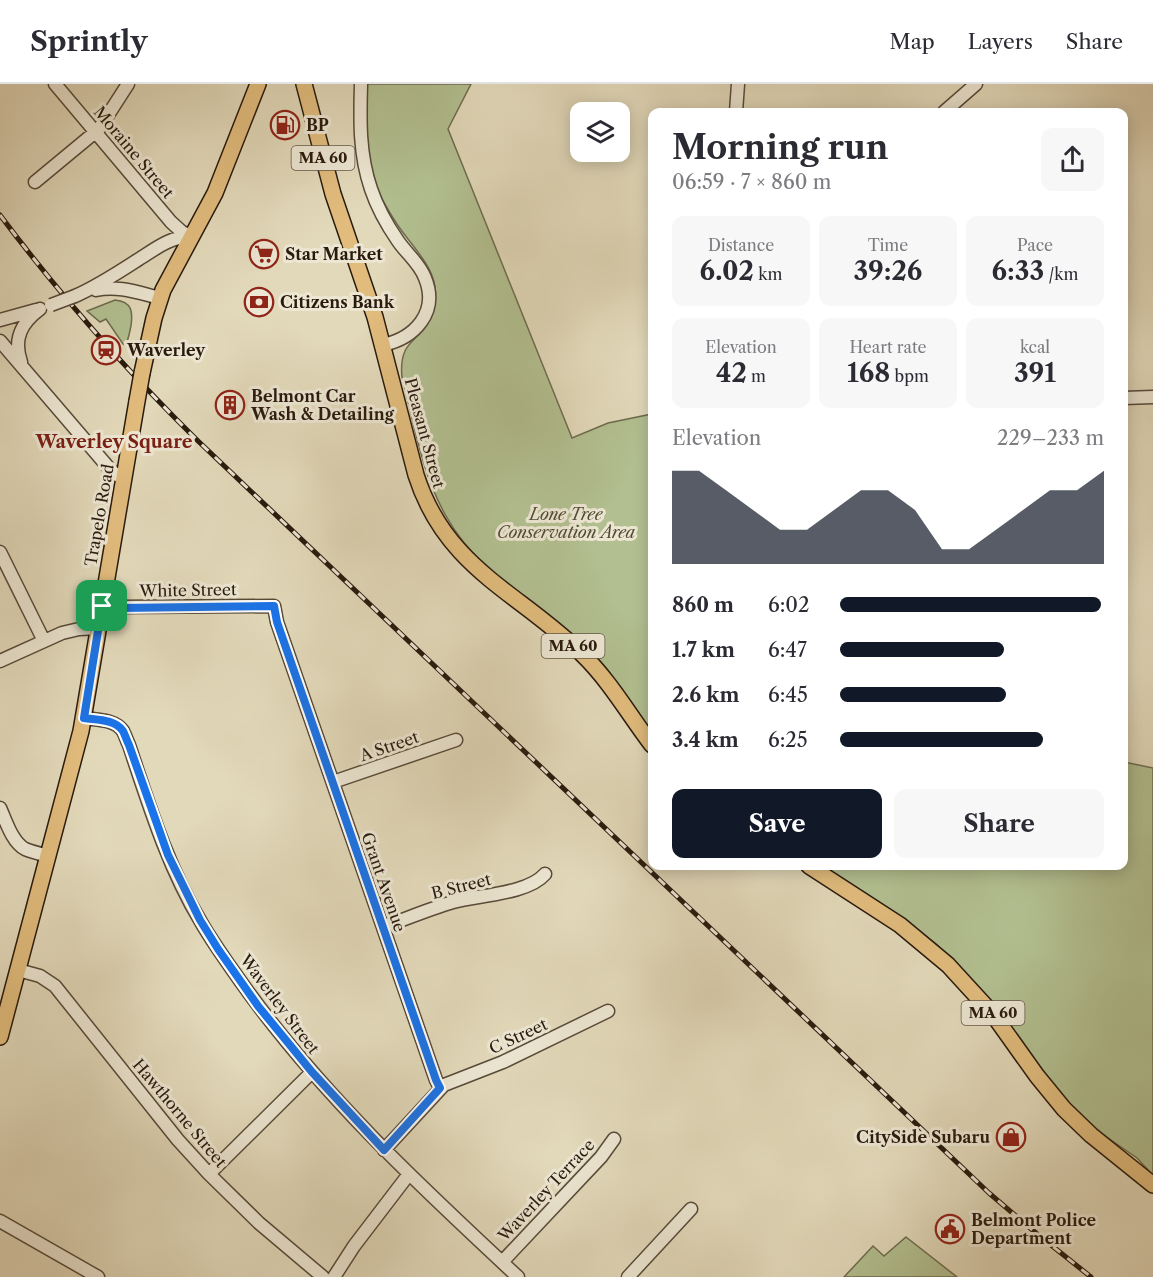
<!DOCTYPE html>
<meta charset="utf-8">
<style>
body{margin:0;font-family:"Libre Caslon Text",serif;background:#f7f7f7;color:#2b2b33;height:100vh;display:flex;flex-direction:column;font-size:22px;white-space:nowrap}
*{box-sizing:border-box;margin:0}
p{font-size:20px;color:#7c7c81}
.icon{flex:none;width:33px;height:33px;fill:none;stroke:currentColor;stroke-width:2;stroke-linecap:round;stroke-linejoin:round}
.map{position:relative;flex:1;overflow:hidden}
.side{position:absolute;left:648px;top:24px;width:480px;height:762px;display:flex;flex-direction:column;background:#fff;border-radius:12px;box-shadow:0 3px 15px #0003}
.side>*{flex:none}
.tools{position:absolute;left:570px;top:18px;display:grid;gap:12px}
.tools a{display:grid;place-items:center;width:60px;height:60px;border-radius:12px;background:#fff;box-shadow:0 3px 15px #0003;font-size:30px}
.pin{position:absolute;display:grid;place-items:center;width:51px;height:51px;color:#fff;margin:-26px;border-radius:12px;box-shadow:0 3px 9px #0006}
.round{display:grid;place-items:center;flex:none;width:63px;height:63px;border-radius:12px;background:#f7f7f7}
.summary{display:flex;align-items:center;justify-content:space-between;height:102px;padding:0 24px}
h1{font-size:33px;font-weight:700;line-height:45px}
.metrics{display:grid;grid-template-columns:repeat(3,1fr);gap:9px;height:102px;padding:6px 24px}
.metrics div{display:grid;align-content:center;border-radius:12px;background:#f7f7f7;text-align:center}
.metrics b{font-size:26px;font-weight:700}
.metrics small{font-size:16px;font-weight:400}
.metrics p{font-size:16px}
.chart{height:168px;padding:12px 24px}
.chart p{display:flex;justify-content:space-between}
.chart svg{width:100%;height:108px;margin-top:6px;fill:#111827;opacity:.7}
.action{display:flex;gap:12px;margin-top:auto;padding:12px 24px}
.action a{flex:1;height:69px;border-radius:12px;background:#111827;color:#fff;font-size:24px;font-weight:700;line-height:69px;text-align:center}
.action a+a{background:#f7f7f7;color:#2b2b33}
ul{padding:0 24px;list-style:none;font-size:20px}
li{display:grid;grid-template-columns:96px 72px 1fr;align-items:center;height:45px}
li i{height:15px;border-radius:8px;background:#111827}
header{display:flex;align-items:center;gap:36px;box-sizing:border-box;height:84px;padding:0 30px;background:#fff;border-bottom:2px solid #e1e1e2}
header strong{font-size:28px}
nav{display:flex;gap:33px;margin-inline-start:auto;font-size:21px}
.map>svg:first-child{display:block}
.green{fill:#b2bf90;stroke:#6e6c4f;stroke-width:1.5}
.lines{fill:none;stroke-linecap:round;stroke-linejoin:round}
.minor-casing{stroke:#574a39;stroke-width:15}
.major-casing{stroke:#291a0e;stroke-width:18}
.minor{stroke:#ece6d2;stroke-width:12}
.major{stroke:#e1bc7d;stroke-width:15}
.rail-casing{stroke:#291a0e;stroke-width:5}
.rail{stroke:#ece6d2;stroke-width:3;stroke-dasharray:9;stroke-linecap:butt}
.minor-bridge-casing{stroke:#574a39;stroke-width:15;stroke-linecap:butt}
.major-bridge-casing{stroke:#291a0e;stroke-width:18;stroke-linecap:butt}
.minor-bridge{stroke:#ece6d2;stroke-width:12}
.major-bridge{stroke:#e1bc7d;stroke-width:15}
.route-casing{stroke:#fff;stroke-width:12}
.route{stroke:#1a73e8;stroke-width:8}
.labels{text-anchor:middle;stroke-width:6;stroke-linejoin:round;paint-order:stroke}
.shield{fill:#ece6d2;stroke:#645749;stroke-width:1.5}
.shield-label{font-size:15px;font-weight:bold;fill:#291a0e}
.poi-label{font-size:16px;font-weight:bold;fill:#291a0e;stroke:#ece6d2;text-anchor:start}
.street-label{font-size:16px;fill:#291a0e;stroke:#ece6d2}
.park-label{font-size:16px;font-style:italic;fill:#524c35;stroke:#ece6d2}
.neighbourhood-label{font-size:18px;font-weight:bold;fill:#7a1f14;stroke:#ece6d2}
</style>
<header>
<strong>Sprintly</strong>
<nav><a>Map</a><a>Layers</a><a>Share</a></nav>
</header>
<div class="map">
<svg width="1153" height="1193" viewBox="0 0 1153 1193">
<rect width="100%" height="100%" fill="#e2d9ba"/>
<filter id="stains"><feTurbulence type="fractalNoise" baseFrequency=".00333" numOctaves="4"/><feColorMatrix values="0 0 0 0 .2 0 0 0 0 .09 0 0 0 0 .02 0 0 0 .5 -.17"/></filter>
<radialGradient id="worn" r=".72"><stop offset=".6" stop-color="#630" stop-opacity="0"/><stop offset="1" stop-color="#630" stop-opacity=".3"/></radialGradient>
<!-- green -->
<path class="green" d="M367,0H471L448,45L572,354L608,339L652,330V649C633,620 614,590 588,566C541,523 478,490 446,432C422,390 414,340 402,293C401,284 401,276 405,267C409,259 415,255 420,249C432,237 437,219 435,203C432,179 407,157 395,137C384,120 374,102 370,83C365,55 366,27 367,0Z
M115,216C132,218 133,227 131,242C129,249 129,256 125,261L123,260L106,235L100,238L87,227Z
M1124,678L1153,684V1091L1137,1074L1095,1045L1069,1020L1047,993L997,924L953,875L935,859L904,835L823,782H1124Z
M906,1153L957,1193H844L873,1162L884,1172Z"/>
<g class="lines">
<!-- minor casing -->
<g class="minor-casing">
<path id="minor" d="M55,0L171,138L182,148L192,152
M361,0C360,36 359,70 371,105C377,123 387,141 398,157C407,170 420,180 425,194C439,228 415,254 383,261
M736,28L738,0
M944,28L976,0
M35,98L99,45L128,0
M96,206C118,201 139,209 160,214
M75,212C96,203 116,190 136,177C154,166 169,153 191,152
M0,236L36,226
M0,257L108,383L115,390L123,394
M21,278C13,255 21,239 40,225
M1124,314L1153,313
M0,468L44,557
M102,522L118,523L274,522L277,538L436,996L440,1004
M0,577L62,549L79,545L98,544
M84,634C97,636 115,635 123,647C125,651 127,657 129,661C149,721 168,783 201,838C213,859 227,878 241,898C320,1009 419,1101 518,1193
M333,698L456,656
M0,724C6,737 12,758 25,765C32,768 41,770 49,772
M383,843C406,835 429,825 453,818C478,811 528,810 545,790
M18,886L40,892L55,902L178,1056L209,1090L259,1139L323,1193
M384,1066L444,1001L503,978L608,927
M209,1090L312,988
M0,1137L98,1193
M502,1178L601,1073L614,1055
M334,1193L354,1162L409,1090
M628,1193L691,1125"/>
</g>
<!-- major casing -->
<g class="major-casing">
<path id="major" d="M304,0L333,110L375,233L416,391C446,485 519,508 582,570C610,597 629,631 652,661
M142,289L154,234L163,206L215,109L258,0
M809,782L900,841L948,881L992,929L1037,992L1064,1025L1091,1051L1153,1101
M0,953L81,647L137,317"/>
</g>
<!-- minor -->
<use href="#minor" class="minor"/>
<!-- major -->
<use href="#major" class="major"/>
<!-- rail casing -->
<g class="rail-casing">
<path id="rail" d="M0,131C60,211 126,286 197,356L989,1109L1036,1149L1091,1193"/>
</g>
<!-- rail -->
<use href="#rail" class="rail"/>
<!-- minor-bridge casing -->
<g class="minor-bridge-casing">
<path id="minor-bridge" d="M51,221L75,212"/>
</g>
<!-- major-bridge casing -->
<g class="major-bridge-casing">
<path id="major-bridge" d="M137,317L142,289"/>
</g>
<!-- minor-bridge -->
<use href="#minor-bridge" class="minor-bridge"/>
<!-- major-bridge -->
<use href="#major-bridge" class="major-bridge"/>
</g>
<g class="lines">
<!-- route casing -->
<g class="route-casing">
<path id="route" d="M102,522L118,524L274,522L277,538L436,996L440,1004L384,1066L312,988L258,922L218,865L200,836L168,771L129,661C127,657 125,651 123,647C115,635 97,636 84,634Z"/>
</g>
<!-- route -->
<use href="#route" class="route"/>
</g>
<!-- icons -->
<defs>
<g id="fuel-ring" transform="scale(1.5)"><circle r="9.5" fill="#ece6d2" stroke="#8f2418" stroke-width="1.5"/><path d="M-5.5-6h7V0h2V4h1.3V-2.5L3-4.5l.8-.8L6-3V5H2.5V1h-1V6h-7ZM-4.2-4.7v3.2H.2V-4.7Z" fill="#8f2418"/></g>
<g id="supermarket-ring" transform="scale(1.5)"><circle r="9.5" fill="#ece6d2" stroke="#8f2418" stroke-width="1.5"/><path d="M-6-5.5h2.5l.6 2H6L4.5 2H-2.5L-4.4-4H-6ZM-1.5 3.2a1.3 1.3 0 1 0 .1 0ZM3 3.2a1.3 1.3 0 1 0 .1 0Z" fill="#8f2418"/></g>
<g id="bank-ring" transform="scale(1.5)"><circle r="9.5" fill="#ece6d2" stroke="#8f2418" stroke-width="1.5"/><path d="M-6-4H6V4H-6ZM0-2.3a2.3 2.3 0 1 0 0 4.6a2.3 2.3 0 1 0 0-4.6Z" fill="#8f2418"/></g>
<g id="station-ring" transform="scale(1.5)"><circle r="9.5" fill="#ece6d2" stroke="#8f2418" stroke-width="1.5"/><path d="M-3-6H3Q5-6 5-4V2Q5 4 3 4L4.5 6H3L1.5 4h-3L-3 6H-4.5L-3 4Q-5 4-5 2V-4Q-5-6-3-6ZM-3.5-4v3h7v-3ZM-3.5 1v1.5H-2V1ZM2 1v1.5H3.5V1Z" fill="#8f2418"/></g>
<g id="building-ring" transform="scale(1.5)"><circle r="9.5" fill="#ece6d2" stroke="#8f2418" stroke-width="1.5"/><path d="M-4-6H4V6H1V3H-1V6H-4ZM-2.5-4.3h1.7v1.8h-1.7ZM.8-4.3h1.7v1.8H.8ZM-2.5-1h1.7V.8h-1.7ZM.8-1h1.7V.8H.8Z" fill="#8f2418"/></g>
<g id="shop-ring" transform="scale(1.5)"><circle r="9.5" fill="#ece6d2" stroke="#8f2418" stroke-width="1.5"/><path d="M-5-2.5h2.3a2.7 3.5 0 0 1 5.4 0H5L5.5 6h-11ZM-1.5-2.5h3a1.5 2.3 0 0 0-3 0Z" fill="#8f2418"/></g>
<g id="civic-ring" transform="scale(1.5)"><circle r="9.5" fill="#ece6d2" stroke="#8f2418" stroke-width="1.5"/><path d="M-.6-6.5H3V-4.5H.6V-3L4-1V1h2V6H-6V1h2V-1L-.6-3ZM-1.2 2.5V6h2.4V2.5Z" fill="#8f2418"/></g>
</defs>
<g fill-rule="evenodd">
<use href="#fuel-ring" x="285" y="41"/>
<use href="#supermarket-ring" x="264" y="170"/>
<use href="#bank-ring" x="259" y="218"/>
<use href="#station-ring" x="106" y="266"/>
<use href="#building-ring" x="230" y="321"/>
<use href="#shop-ring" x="1011" y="1053"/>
<use href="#civic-ring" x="950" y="1145"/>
</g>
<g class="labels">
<!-- shield labels -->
<g class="shield">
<rect x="291.5" y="62" width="63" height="24" rx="4.5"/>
<rect x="541.5" y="550" width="63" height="24" rx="4.5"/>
<rect x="961.5" y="917" width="63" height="24" rx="4.5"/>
</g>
<g class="shield-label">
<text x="323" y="79">MA 60</text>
<text x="573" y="567">MA 60</text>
<text x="993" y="934">MA 60</text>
</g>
<!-- poi labels -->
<g class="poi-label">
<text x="306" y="47">BP</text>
<text x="285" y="176">Star Market</text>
<text x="280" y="224">Citizens Bank</text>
<text x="127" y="272">Waverley</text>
<text x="251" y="318">Belmont Car<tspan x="251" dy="18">Wash &amp; Detailing</tspan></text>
<text x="990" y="1059" text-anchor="end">CitySide Subaru</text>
<text x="971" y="1142">Belmont Police<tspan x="971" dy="18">Department</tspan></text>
</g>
<!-- street labels -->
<g class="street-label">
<text transform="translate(134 68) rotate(50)" y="6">Moraine Street</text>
<text transform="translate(425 349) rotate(75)" y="6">Pleasant Street</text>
<text transform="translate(99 431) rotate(-80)" y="6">Trapelo Road</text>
<text transform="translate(188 506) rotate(-1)" y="6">White Street</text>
<text transform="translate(389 662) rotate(-19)" y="6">A Street</text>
<text transform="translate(384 798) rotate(71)" y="6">Grant Avenue</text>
<text transform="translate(461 802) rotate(-14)" y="6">B Street</text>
<text transform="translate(280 920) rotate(53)" y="6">Waverley Street</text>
<text transform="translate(518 952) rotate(-25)" y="6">C Street</text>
<text transform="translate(180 1029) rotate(50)" y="6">Hawthorne Street</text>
<text transform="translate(546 1106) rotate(-47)" y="6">Waverley Terrace</text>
</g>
<!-- park labels -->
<g class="park-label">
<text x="566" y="436">Lone Tree<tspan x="566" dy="18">Conservation Area</tspan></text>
</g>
<!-- neighbourhood labels -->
<g class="neighbourhood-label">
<text x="114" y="364">Waverley Square</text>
</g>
</g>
<rect width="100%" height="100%" filter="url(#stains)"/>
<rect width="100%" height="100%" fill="url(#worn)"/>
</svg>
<div class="tools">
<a><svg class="icon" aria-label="layers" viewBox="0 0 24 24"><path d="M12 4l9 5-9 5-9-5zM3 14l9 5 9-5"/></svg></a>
</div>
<div class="pin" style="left:102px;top:522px;background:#1e9e55"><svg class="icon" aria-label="arrive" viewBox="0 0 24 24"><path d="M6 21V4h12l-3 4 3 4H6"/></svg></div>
<section class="side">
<div class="summary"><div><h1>Morning run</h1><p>06:59 · 7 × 860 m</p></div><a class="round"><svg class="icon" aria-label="share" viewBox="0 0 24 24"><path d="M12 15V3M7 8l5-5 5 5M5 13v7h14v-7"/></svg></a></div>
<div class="metrics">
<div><p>Distance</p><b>6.02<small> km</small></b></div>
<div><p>Time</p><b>39:26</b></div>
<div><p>Pace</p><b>6:33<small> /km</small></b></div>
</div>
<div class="metrics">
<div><p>Elevation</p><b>42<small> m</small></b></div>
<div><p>Heart rate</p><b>168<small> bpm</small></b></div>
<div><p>kcal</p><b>391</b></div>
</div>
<div class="chart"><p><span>Elevation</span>229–233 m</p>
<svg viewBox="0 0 160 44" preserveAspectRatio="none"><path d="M0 44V6L10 6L20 14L30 22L40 30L50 30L60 22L70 14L80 14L90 22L100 38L110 38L120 30L130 22L140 14L150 14L160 6V44z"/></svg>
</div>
<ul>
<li><b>860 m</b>6:02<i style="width:99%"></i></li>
<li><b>1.7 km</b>6:47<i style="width:62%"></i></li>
<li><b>2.6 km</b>6:45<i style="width:63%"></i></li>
<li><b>3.4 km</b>6:25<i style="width:77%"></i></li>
</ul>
<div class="action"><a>Save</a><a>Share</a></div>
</section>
</div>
